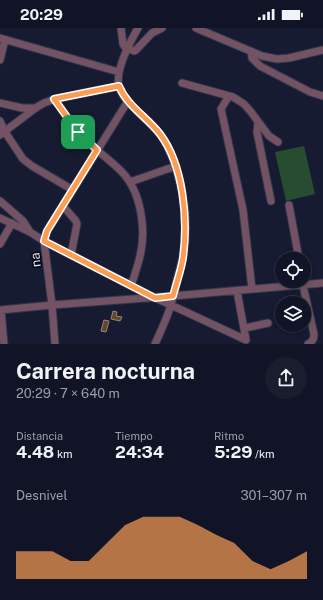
<!DOCTYPE html>
<html lang="es">
<meta charset="utf-8">
<style>
body{margin:0;font-family:"Public Sans",sans-serif;background:#191d2e;color:#f1f3f6;height:100vh;display:flex;flex-direction:column;font-size:15px;white-space:nowrap}
*{box-sizing:border-box;margin:0}
p{font-size:13px;color:#9c9ea7}
.icon{flex:none;width:22px;height:22px;fill:none;stroke:currentColor;stroke-width:2;stroke-linecap:round;stroke-linejoin:round}
.map{position:relative;height:316px;overflow:hidden}
.panel{display:flex;flex-direction:column;background:#101426;flex:1}
.panel>*{flex:none}
.buttons{position:absolute;left:275px;top:224px;display:grid;gap:8px}
.buttons a{display:grid;place-items:center;width:36px;height:36px;border-radius:50%;background:#101426;box-shadow:0 2px 6px #0003,0 0 0 1px #303343;font-size:20px}
.pin{position:absolute;display:grid;place-items:center;width:34px;height:34px;color:#fff;margin:-17px;border-radius:8px;box-shadow:0 2px 6px #0006}
.round{display:grid;place-items:center;flex:none;width:42px;height:42px;border-radius:21px;background:#191d2e}
.headline{display:flex;align-items:center;justify-content:space-between;height:68px;padding:0 16px}
h1{font-size:22px;font-weight:700;line-height:30px}
.figures{display:grid;grid-template-columns:repeat(3,1fr);gap:6px;height:68px;padding:4px 16px}
.figures div{display:grid;align-content:center}
.figures b{font-size:17px;font-weight:700}
.figures small{font-size:11px;font-weight:400}
.figures p{font-size:11px}
.chart{height:112px;padding:8px 16px}
.chart p{display:flex;justify-content:space-between}
.chart svg{width:100%;height:72px;margin-top:4px;fill:#fc9d54;opacity:.7}
.status{display:flex;justify-content:space-between;align-items:center;height:28px;padding:0 20px;background:#101426;direction:ltr}
.status svg{height:11px;fill:currentColor}
.map>svg:first-child{display:block}
.green{fill:#274d30}
.building{fill:#5d4731;stroke:#9d846d}
.lines{fill:none;stroke-linecap:round;stroke-linejoin:round}
.street-casing{stroke:#32374d;stroke-width:9}
.street{stroke:#735363;stroke-width:7}
.route-casing{stroke:#fff;stroke-width:8}
.route{stroke:#fc9d54;stroke-width:5}
.labels{text-anchor:middle;stroke-width:3;stroke-linejoin:round;paint-order:stroke}
.street-label{font-size:13px;fill:#e0e5f5;stroke:#050710}
</style>
<div class="status"><b>20:29</b><svg viewBox="0 0 49 12"><path d="M0 12V9h3v3zM5 12V6h3v6zM10 12V3h3v9zM15 12V0h3v12zM26 1h20v11H26zM47 4h2v5h-2z"/></svg></div>
<div class="map">
<svg width="323" height="316" viewBox="0 0 323 316">
<rect width="100%" height="100%" fill="#161b32"/>
<!-- green -->
<path class="green" d="M304,118L315,166L286,173L275,124Z"/>
<!-- building -->
<path class="building" d="M113,283L117,284L116,288L122,289L120,293L111,291Z
M104,292L109,293L106,304L101,303Z"/>
<g class="lines">
<!-- street casing -->
<g class="street-casing">
<path id="street" d="M121,0L123,16L125,19L134,23L136,22L152,5L162,0
M138,0C130,14 115,43 119,59C125,77 151,93 162,109C171,122 175,137 179,151C186,177 188,206 182,233C180,240 178,248 176,256C175,263 173,270 171,277C167,290 161,303 155,316
M196,0L262,28L277,31L289,30L323,22
M0,10L119,44
M251,23L252,30L260,38L310,64L323,68
M0,32L5,12
M182,55L233,69L244,76L251,84L269,108L278,114
M229,68L221,81L243,182L252,261
M55,71C62,82 69,94 78,104C90,118 107,129 121,143C142,164 147,204 139,232C137,240 134,249 131,258
M0,75L22,80H36
M0,93L5,104L23,131L32,138L73,162
M258,95L257,104L271,173
M0,107L37,79L44,75L55,71L119,58
M130,154L176,138
M0,173L23,193L30,204
M289,177L299,231
M63,178L76,193L77,196L71,227
M0,190L30,204L44,213L71,227L155,270L171,277L246,312L237,263
M0,216L12,195
M302,253L314,306C314,311 313,313 308,316
M0,282L52,277L173,268L323,255
M1,282L4,316
M245,300L268,295
M55,316L52,277L44,213L47,203L128,73"/>
</g>
<!-- street -->
<use href="#street" class="street"/>
</g>
<g class="lines">
<!-- route casing -->
<g class="route-casing">
<path id="route" d="M119,58C127,78 147,89 160,106C184,138 188,192 183,230C181,243 176,256 173,268L155,270L44,213L47,203L97,122L78,104L54,71Z"/>
</g>
<!-- route -->
<use href="#route" class="route"/>
</g>
<g class="labels">
<!-- street labels -->
<g class="street-label">
<text transform="translate(35 232) rotate(-96)" y="5">na</text>
</g>
</g>
</svg>
<div class="buttons">
<a><svg class="icon" aria-label="locate" viewBox="0 0 24 24"><circle cx="12" cy="12" r="6"/><path d="M12 2v4M12 18v4M2 12h4M18 12h4"/></svg></a>
<a><svg class="icon" aria-label="layers" viewBox="0 0 24 24"><path d="M12 4l9 5-9 5-9-5zM3 14l9 5 9-5"/></svg></a>
</div>
<div class="pin" style="left:78px;top:104px;background:#1e9e55"><svg class="icon" aria-label="arrive" viewBox="0 0 24 24"><path d="M6 21V4h12l-3 4 3 4H6"/></svg></div>
</div>
<section class="panel">
<div class="headline"><div><h1>Carrera nocturna</h1><p>20:29 · 7 × 640 m</p></div><a class="round"><svg class="icon" aria-label="share" viewBox="0 0 24 24"><path d="M12 15V3M7 8l5-5 5 5M5 13v7h14v-7"/></svg></a></div>
<div class="figures">
<div><p>Distancia</p><b>4.48<small> km</small></b></div>
<div><p>Tiempo</p><b>24:34</b></div>
<div><p>Ritmo</p><b>5:29<small> /km</small></b></div>
</div>
<div class="chart"><p><span>Desnivel</span>301–307 m</p>
<svg viewBox="0 0 160 44" preserveAspectRatio="none"><path d="M0 44V27L10 27L20 27L30 33L40 33L50 22L60 11L70 6L80 6L90 6L100 11L110 17L120 22L130 33L140 38L150 33L160 27V44z"/></svg>
</div>
</section>
